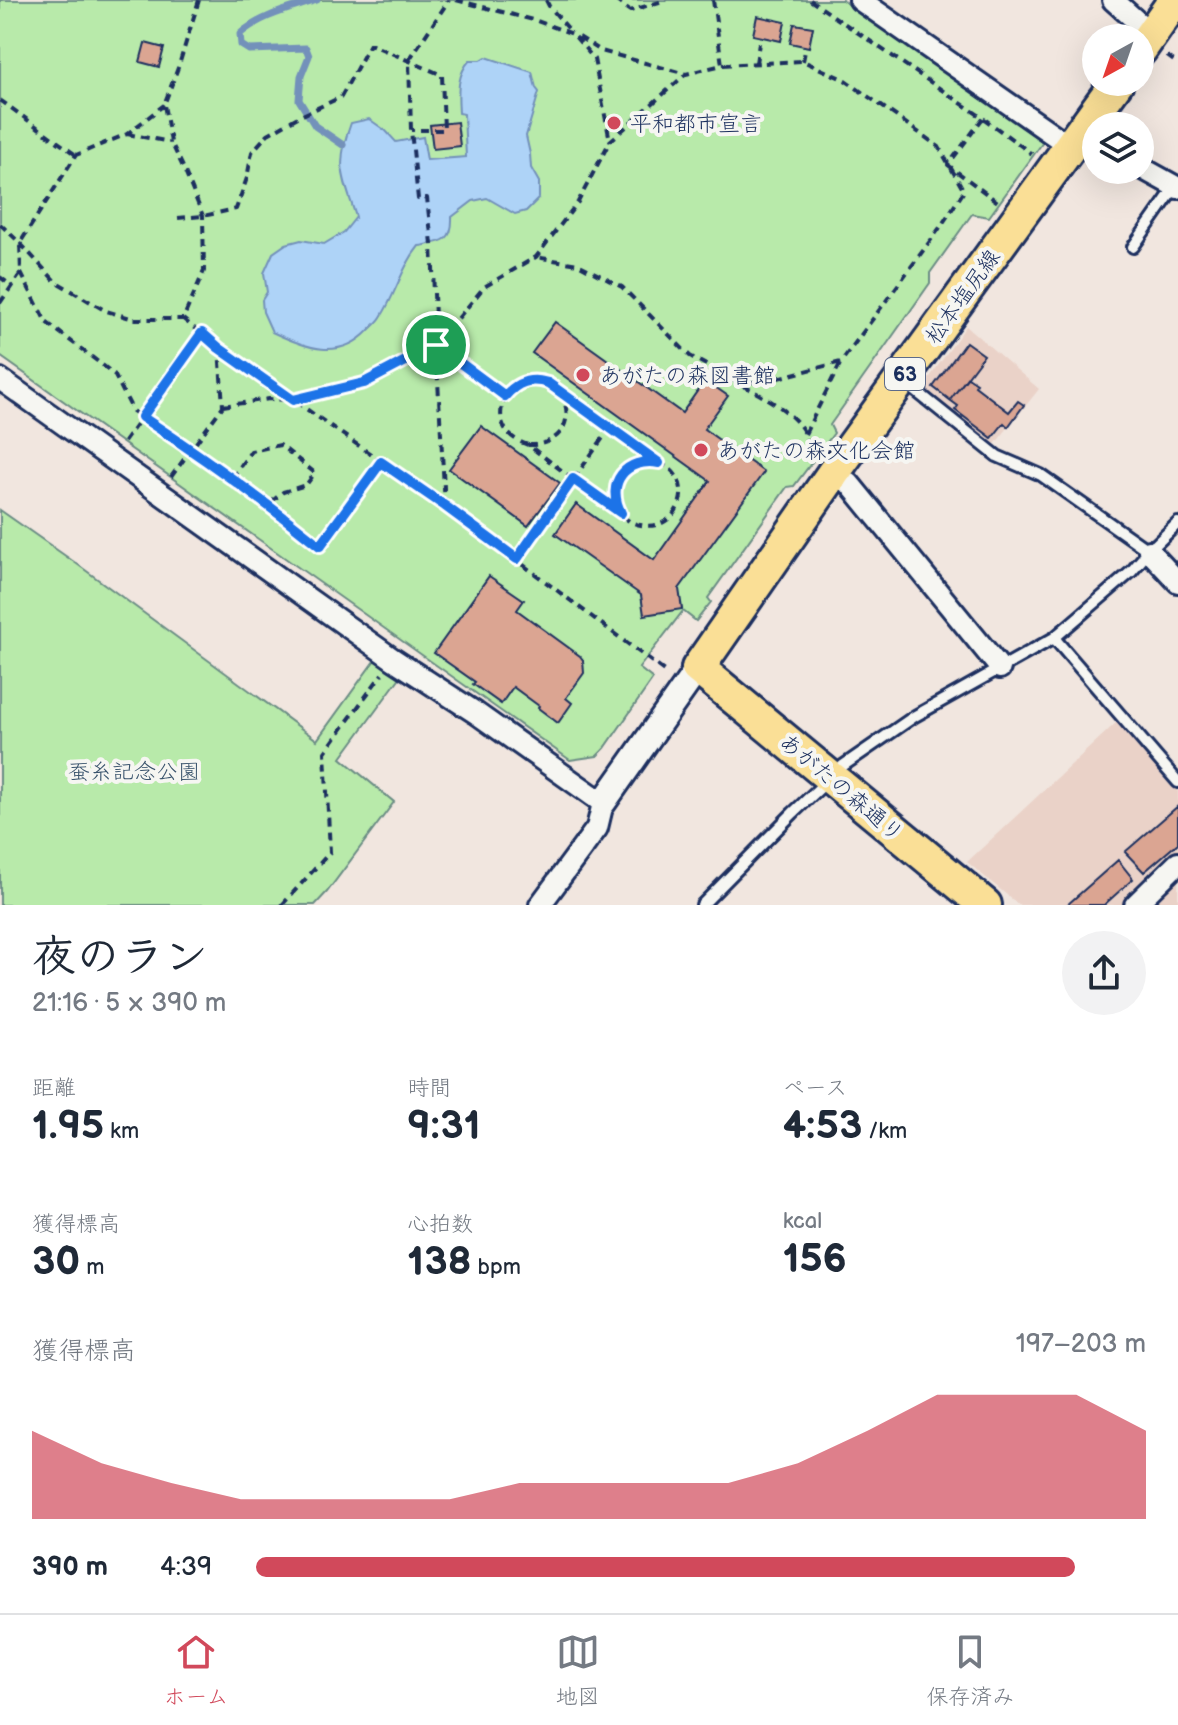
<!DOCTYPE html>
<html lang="ja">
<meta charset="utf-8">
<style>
body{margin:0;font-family:"Balsamiq Sans","Klee One",sans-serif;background:#f2f2f3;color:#1f2937;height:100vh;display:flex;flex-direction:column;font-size:30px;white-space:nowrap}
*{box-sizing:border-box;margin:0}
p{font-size:26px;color:#747a83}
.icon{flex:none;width:44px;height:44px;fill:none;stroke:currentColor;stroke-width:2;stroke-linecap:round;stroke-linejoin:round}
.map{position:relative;height:905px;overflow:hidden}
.details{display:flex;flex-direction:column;background:#fff;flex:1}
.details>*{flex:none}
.needle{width:52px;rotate:220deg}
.fabs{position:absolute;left:1082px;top:24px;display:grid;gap:16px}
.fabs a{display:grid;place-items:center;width:72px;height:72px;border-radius:50%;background:#fff;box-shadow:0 8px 32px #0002;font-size:40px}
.pin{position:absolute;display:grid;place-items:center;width:68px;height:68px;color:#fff;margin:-34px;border:4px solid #fff;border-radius:50%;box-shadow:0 2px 8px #0007}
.round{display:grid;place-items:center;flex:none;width:84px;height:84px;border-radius:42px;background:#f2f2f3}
.overview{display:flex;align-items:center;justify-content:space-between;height:136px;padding:0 32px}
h1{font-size:44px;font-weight:800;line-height:60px}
.metrics{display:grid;grid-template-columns:repeat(3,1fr);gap:12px;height:136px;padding:8px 32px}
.metrics div{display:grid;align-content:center}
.metrics b{font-size:40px;font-weight:800}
.metrics small{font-size:22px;font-weight:400}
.metrics p{font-size:22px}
.chart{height:224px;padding:16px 32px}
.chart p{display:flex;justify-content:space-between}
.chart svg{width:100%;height:144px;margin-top:8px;fill:#d1495b;opacity:.7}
ul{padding:0 32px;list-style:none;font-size:26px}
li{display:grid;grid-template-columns:128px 96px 1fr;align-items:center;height:60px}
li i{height:20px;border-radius:10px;background:#d1495b}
.menu{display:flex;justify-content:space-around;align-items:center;height:112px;border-top:2px solid #e0e1e3;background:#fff;font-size:22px;color:#747a83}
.menu a{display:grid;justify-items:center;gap:4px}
.menu .on{color:#d1495b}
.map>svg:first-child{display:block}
.built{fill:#ead2c8}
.green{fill:#b8eaaa;stroke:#6a8c84;stroke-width:2}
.water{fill:#aed3f7;stroke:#7391ba;stroke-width:2}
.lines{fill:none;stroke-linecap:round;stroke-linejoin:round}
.stream{stroke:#7391ba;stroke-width:7}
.building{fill:#dba592;stroke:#1b2f5e;stroke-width:2}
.service-casing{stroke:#1b2f5e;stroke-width:16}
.minor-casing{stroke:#1b2f5e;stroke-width:26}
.tertiary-casing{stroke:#1b2f5e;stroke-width:30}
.primary-casing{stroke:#1b2f5e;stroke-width:38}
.path{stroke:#1b2f5e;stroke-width:4;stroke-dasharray:8 6;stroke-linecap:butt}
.service{stroke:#f6f6f2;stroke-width:10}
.minor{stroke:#f6f6f2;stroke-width:20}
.tertiary{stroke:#f6f6f2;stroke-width:24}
.primary{stroke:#fadf96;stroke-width:32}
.route-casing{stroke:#fff;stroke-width:16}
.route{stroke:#1a73e8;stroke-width:10}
.poi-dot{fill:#d1495b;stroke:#f6f6f2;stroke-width:3}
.labels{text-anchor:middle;stroke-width:8;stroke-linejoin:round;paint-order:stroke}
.shield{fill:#f6f6f2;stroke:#5d6b8a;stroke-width:2}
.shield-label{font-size:20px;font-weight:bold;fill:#1b2f5e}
.poi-label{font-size:22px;fill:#1b2f5e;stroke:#f6f6f2;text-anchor:start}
.street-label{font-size:22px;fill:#1b2f5e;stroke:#f6f6f2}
.park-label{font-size:22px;fill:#3a546d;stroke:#f6f6f2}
</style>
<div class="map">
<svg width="1178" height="905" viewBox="0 0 1178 905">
<rect width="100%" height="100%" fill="#f1e6df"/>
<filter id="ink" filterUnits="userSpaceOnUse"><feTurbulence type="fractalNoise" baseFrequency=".0125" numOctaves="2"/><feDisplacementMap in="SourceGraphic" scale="16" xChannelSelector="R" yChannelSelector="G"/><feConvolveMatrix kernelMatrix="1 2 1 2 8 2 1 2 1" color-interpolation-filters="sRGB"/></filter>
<g filter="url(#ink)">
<!-- built -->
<path class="built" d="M966,326L1039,389L995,444L921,390Z
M1118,721L1178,791V854L1126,905H1019L967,862Z
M1178,871V905H1142Z"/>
<!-- green -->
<path class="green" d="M0,0H842L1043,142L989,217L972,214L930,273V283L830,425L834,433L794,486L787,487L708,598L711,602L696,621L683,611L639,668L653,679L605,748L597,756L570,760L0,356Z
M0,510L77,564L317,740L377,657L401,676L341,758L394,802L327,892L315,905H0Z"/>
<!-- water -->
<path class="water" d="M486,57L532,72L536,88L539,92L526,136L530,154L531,168L539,182V198L526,211L515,214L487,198L473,201L452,217C453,243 441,242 419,246C401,268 396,294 381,317C378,322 373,326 368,331C339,361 306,348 272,332L263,312L262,300L267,292L264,273L273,253L286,244L301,240L324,244L344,232L356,217C343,176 335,166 351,123L369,119L386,131L396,142L423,137L427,160L466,157L464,114L459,113C458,94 456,75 470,60H481Z"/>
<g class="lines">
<!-- stream -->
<path class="stream" d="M317,0C291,9 261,15 240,34L241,45L249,50L306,48L309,56L301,76L299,100L315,126L343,145"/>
</g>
<!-- building -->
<path class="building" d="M757,16L785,22L781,41L753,35Z
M794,24L813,27L809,47L790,43Z
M145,43L164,48L159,67L140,62Z
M457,122L460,146L433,149L430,125Z
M555,322L682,413L705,380L728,396L704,429L764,472L679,589L682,609L644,615L641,595L555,534L576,504L654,560L710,481L532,353Z
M966,342L984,355L950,400L933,387Z
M968,377L977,383L975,386L1009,412L1018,401L1024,405L1008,427L1004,423L992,438L955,410L958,406L950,400Z
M481,426L560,483L528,526L449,469Z
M489,576L524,600L517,610L580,656L583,660L584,673L566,698L572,703L558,723L538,708L539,706L513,687L501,704L473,684L475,682L434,653Z
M1178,806V843L1144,872L1125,852Z
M1118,860L1133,879L1104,905H1067Z"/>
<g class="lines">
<!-- service casing -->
<g class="service-casing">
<path id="service" d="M1133,247L1175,187
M906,383L997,456L1041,475L1149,551
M1054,638L1178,782
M702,905L793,813L844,765L915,716L1054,638L1131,572L1149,551L1178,523"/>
</g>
<!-- minor casing -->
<g class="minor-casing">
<path id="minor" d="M860,0L1071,147
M1113,0L1151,34
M1140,167L1178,188
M0,379L393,659L476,713L603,803L597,828L540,905
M849,483L1000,668
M1149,551L1178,582
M1135,905L1178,863"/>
</g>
<!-- tertiary casing -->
<g class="tertiary-casing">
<path id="tertiary" d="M603,803L698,668"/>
</g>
<!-- primary casing -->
<g class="primary-casing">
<path id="primary" d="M1140,50L1175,0
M985,905L698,668L834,472L1117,82"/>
</g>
<!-- path -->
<path class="path" d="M199,0L179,65L164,105L171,142L183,167L203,216L204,271L183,319L219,348L445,506L664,671
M456,0L537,21L573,34L594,59L610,141
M546,0L549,6L572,33
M615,0L630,11L666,0
M713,0L722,65
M810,0L983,118L1032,154
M579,37L601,51L686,74
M1167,56L1178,64
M803,61L805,51
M756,63L759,43
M0,100L76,155
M983,118L948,165L999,203
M127,134L171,142
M178,218L203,216L236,209L247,178L252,152L268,134L296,118L341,97L370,44L442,75L444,130H411
M0,224L20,243L55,281L106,311L134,319H183
M21,273L46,322L114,374L133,411L191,449L269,504L320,546L381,462
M0,277L12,286
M0,303L21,273L20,243L76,155L127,134L164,105
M436,343L432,244L427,198L418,199L411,130L409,60L449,0
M436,345L505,396
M731,379C754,392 793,409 805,434C808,441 808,452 810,460
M560,392L657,462
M223,406L269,399L293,400L364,383L436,345
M805,434L841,362
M124,442L202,333
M528,445C550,446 570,432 566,408C564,399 559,392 553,387C515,357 472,427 528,445L629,521C675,543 700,484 664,465C654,460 643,460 633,465C614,475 612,496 621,513
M171,477L223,406L219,348
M232,478L251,451L280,445L315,473L306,485L283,492L269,504
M445,506L436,345L484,287L536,257L578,202L610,141L686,74L722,65L803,61L845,80L939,147L964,191L939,229L841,362L758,383L726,376L690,356L622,287L578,264L536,257
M517,559L610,428
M282,905L330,852L325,752L382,674"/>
<!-- service -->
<use href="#service" class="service"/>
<!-- minor -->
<use href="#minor" class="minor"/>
<!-- tertiary -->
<use href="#tertiary" class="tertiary"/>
<!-- primary -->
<use href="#primary" class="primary"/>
</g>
</g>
<g class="lines" filter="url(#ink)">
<!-- route casing -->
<g class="route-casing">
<path id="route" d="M202,333L219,348L293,400L364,383L436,345L505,396C517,382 530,377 548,383L659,463C626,457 605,483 621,513L573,479L517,559L445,506L381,462L320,546C263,500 203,457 142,417Z"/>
</g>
<!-- route -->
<use href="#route" class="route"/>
</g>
<!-- markers -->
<g class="poi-dot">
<circle cx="614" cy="123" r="8"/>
<circle cx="583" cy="375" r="8"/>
<circle cx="701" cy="450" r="8"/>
</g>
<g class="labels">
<!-- shield labels -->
<rect class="shield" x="885" y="358" width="40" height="32" rx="6"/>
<g class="shield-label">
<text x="905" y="381">63</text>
</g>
<!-- poi labels -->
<g class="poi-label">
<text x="630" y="131">平和都市宣言</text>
<text x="599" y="383">あがたの森図書館</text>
<text x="717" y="458">あがたの森文化会館</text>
</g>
<!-- street labels -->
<g class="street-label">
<text transform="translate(962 296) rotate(-54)" y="8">松本塩尻線</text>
<text transform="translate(842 787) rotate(40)" y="8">あがたの森通り</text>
</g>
<!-- park labels -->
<g class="park-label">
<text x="134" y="779">蚕糸記念公園</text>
</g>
</g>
</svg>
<div class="fabs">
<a><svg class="needle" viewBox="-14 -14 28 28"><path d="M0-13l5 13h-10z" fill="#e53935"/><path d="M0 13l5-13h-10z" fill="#747a83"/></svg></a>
<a><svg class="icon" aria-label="layers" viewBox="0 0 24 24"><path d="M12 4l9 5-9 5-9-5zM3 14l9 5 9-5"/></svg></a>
</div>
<div class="pin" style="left:436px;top:345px;background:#1e9e55"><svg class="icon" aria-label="arrive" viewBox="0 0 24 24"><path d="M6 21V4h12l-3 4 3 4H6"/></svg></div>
</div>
<section class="details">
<div class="overview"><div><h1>夜のラン</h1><p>21:16 · 5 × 390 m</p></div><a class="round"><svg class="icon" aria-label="share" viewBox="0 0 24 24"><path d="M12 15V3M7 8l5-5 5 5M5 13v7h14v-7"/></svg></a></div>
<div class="metrics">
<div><p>距離</p><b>1.95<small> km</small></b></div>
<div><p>時間</p><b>9:31</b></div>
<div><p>ペース</p><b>4:53<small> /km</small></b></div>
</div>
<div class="metrics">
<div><p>獲得標高</p><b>30<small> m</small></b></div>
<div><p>心拍数</p><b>138<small> bpm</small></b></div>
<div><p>kcal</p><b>156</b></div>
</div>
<div class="chart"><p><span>獲得標高</span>197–203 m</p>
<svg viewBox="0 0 160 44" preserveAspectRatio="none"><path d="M0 44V17L10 27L20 33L30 38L40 38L50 38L60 38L70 33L80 33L90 33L100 33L110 27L120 17L130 6L140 6L150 6L160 17V44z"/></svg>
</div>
<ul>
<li><b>390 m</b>4:39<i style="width:92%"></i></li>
</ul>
</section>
<nav class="menu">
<a class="on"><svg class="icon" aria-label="home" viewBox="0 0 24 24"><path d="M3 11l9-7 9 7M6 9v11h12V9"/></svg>ホーム</a>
<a><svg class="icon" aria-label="map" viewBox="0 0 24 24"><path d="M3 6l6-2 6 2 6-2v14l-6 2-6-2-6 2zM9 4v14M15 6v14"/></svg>地図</a>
<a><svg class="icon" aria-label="saved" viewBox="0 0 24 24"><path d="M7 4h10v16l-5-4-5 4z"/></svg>保存済み</a>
</nav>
